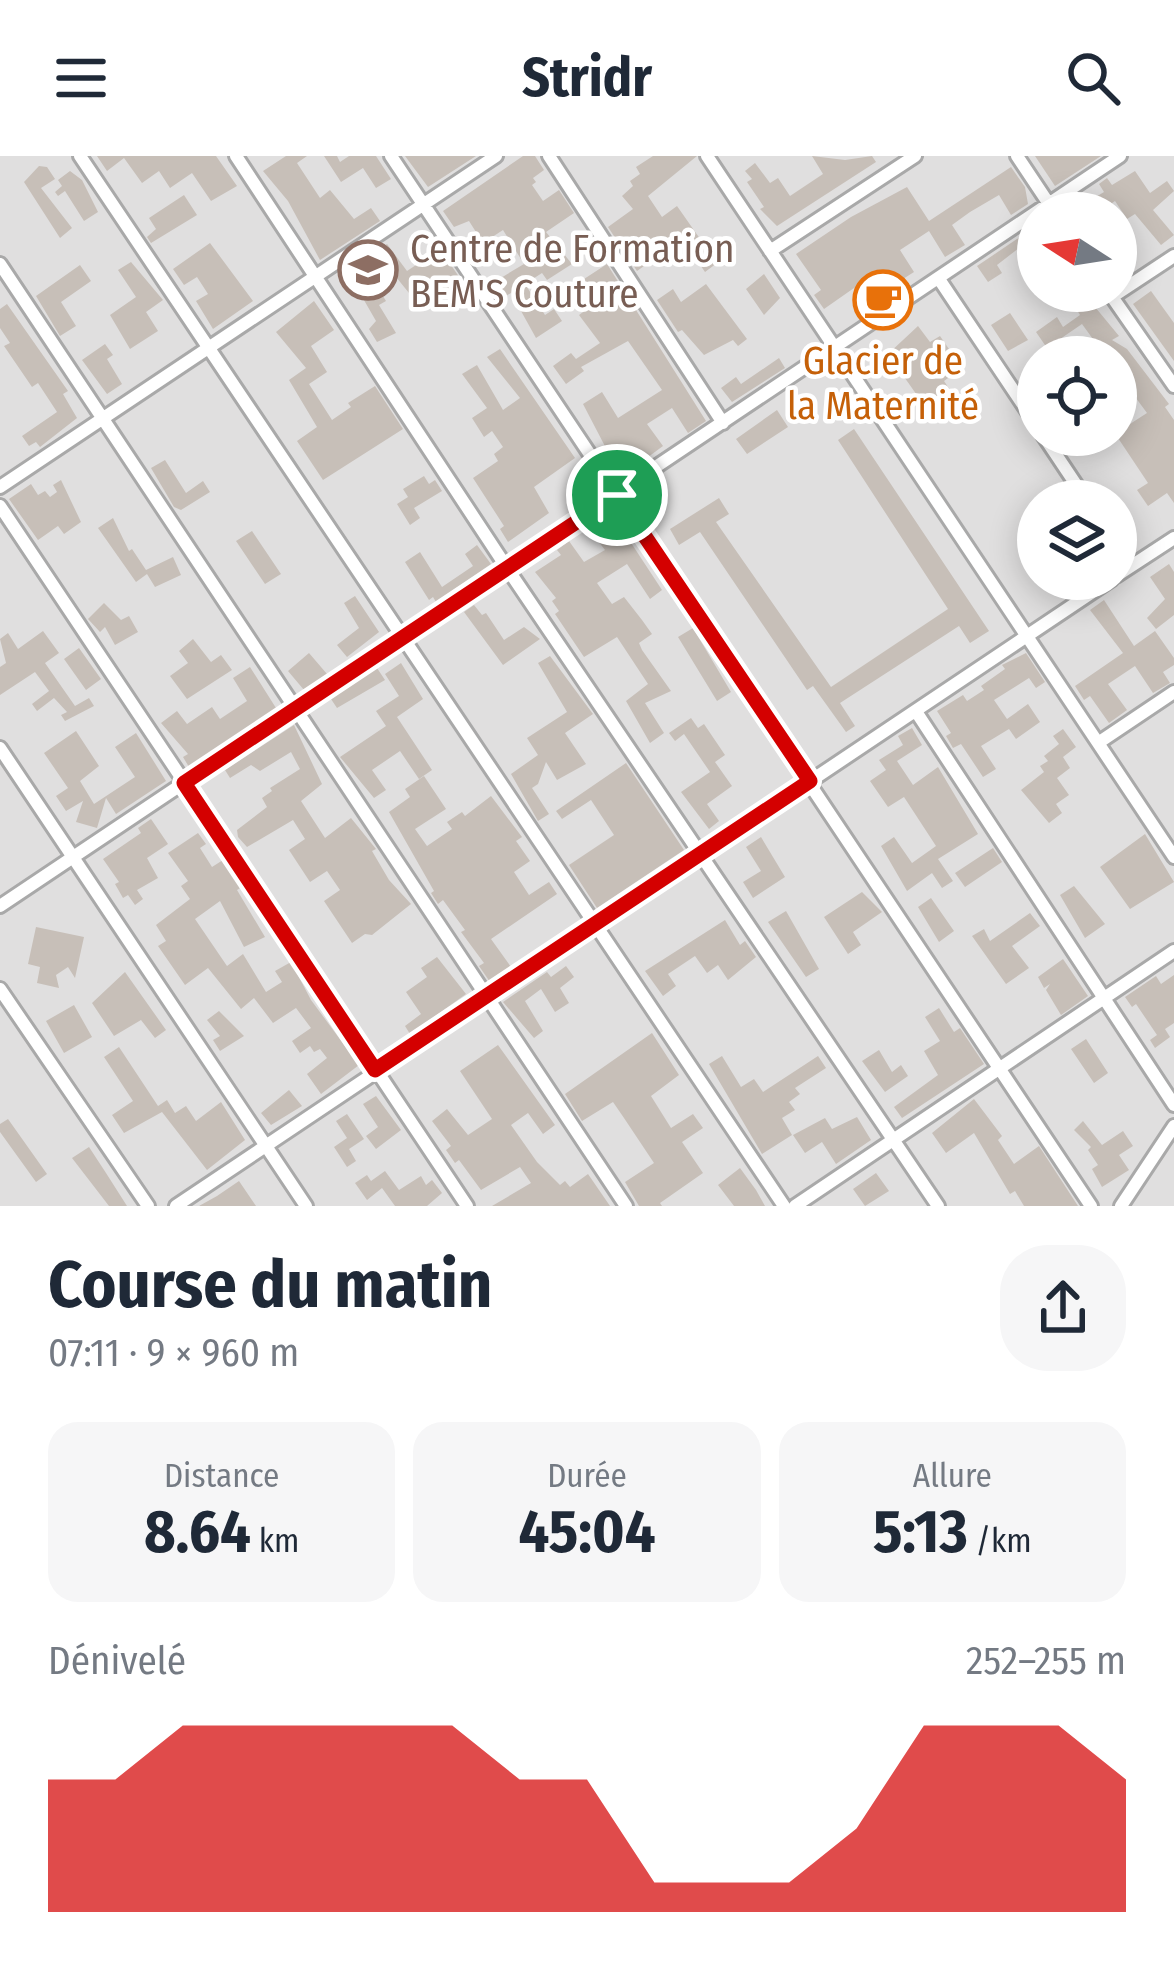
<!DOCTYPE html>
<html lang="fr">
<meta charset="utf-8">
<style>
body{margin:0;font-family:"Fira Sans Condensed",sans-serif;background:#f6f6f7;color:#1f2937;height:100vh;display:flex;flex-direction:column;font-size:45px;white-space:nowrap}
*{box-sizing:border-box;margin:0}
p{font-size:39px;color:#747a83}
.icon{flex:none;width:66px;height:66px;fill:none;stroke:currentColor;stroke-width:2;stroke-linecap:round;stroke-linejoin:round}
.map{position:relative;height:1050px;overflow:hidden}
.side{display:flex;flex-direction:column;background:#fff;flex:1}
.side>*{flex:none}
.needle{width:78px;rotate:282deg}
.tools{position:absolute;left:1017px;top:36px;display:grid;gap:24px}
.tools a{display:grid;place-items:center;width:120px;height:120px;border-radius:50%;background:#fff;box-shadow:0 6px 30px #0003;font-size:60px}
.pin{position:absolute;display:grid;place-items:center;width:102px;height:102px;color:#fff;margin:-51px;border:6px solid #fff;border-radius:50%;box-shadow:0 3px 12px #0007}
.round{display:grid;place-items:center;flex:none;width:126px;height:126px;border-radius:48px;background:#f6f6f7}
.summary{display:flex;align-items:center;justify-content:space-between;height:204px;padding:0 48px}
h1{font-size:66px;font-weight:700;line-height:90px}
.figures{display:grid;grid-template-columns:repeat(3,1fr);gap:18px;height:204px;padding:12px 48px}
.figures div{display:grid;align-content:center;border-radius:30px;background:#f6f6f7;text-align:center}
.figures b{font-size:60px;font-weight:700}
.figures small{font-size:33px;font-weight:400}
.figures p{font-size:33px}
.chart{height:336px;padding:24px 48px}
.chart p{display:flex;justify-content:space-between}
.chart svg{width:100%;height:216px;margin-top:12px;fill:#d40000;opacity:.7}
header{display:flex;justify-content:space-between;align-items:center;height:156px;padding:0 48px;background:#fff;font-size:54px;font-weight:700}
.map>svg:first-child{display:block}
.residential{fill:#e0dfdf;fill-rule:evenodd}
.building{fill:#c7bfb8}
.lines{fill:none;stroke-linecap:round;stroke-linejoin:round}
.minor-casing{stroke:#a9a9a9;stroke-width:18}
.minor{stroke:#fff;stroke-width:12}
.route-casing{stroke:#fff;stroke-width:24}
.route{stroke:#d40000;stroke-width:15}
.labels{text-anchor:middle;stroke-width:9;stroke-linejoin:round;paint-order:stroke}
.education-label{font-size:39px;fill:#785e54;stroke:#fff;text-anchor:start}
.food-label{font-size:39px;fill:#c56008;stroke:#fff}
</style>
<header><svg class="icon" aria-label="menu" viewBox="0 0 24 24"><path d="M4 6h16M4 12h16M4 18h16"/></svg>Stridr<svg class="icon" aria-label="search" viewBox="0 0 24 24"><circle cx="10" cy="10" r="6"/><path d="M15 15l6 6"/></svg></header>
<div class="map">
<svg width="1174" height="1050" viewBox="0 0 1174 1050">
<rect width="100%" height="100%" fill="#f2efe9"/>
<!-- residential -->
<path class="residential" d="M0,0H1174V1050H0ZM1038,57H1116V135H1038ZM1038,201H1116V279H1038ZM1038,345H1116V423H1038Z"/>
<!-- building -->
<path class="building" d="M97,0H216L237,30L211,45L192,17L170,32L159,15L142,27L124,2L107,15Z
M286,0H307L297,7L320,42L330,34L354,63L371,52L380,65L320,104L288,45L263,15Z
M324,0H337L340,6L349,0H376L391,23L376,32L363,12L341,26Z
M405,0H476L428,31Z
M523,0H535L544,14L533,22L536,26L532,29L543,45L559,34L574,57L546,76L572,108L547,124L542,117L525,128L545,159L554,153L562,165L536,182L511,137L504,141L494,126L524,108L503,74L483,87L469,65L454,71L443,55Z
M653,0H697L648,40L662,61L677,50L717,107L705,116L679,78L651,98L654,103L637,115L608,71L633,53L622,40L633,30L630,25L640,18L636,11Z
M812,0L845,4L872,0L876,6L777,70L760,53L764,51L747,26L752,23L745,15L755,7L770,27L778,22L790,40L823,18Z
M1035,0H1101L1055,30Z
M39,10L47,11L55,23L41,32L72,72L60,82L24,26Z
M1011,11L1025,31L1028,48L1011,59L999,39L970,56L952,69L965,89L945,101L929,75L900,94L914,116L903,123L908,129L879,149L864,125L824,153L814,139L821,134L796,98L851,61L907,31L929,65Z
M70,15L82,24L98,56L84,65L65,35L58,40L55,36L62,30L58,24Z
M1135,15L1150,37L1167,25L1174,35L1153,54L1174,79L1161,89L1135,58L1127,63L1115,45L1097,57H1069L1104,36L1099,28L1107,22L1112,29Z
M184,39L197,59L151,87L147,81L156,73L149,62Z
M1023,79L1028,85L997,109L1002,117L988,126L977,110Z
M210,87L253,145L213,173L196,145L208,138L197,121L184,129L173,113Z
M387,88L407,115L440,93L466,131L449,142L438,126L419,139L415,133L409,137L392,116L375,127L386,145L379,149L396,177L377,186L369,173L376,165L357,132L350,137L343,126L382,102L377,96Z
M131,106L163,144L146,156L158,175L130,193L110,159L136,141L118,114Z
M607,108L706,265L688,277L672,252L647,268L663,290L621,321L583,248L602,236L618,262L662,234L628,185L581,211L584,215L566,228L553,210L571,197L576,203L600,187L579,159L598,145L584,123Z
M80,109L91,125L61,146L76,170L60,180L36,140Z
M764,118L780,142L764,159L746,133Z
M706,128L747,183L738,190L733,184L704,199L682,174L678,176L657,144L673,133L681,146Z
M1151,135L1174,167V205L1133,148Z
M1086,140L1119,180L1112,184L1127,193L1169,248L1165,251L1174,264V347L1167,337L1148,350L1137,334L1148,327L1116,279V247L1130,268L1147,257L1116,215V201H1106L1082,168L1047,192L1036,176L1057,161L1063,171L1080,159L1074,149Z
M314,145L334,174L311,190L327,216L309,228L332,264L351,251L348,247L375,230L403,273L323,324L297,285L317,271L289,224L306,212L276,176Z
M7,148L68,235L63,238L77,262L40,291L36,286L29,290L22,280L57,256L38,227L32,231L4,190L10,187L0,172V153Z
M1010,157L1028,184L1008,195L991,169Z
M918,170L930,186L940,180L962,212L944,225L950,234L926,252L888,198Z
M105,188L113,199L107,203L122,228L107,238L82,204Z
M500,193L575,302L534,331L549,357L508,386L500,373L504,370L473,322L498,305L494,298L503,291L492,275L484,281L472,262L487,252L462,218L477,209L503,254L520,242L487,201Z
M779,202L785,212L732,246L721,232L736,221L741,228Z
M777,254L788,271L747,298L736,283Z
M854,273L989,475L970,487L959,470L840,547L855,570L846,576L813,530L807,534L700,376L679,389L670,373L719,342L729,358L716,366L831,531L948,453L838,284Z
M165,304L186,337L203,325L210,336L181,354L174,351L151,312Z
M424,320L429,328L435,324L442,335L414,352L420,362L410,369L397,348L408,341L403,333Z
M61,324L81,366L64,378L58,370L38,384L9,343L31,328L38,339L45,335L50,341L57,336L53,329Z
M113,362L129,395L132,393L146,414L173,401L181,419L155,431L147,418L136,426L98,372Z
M618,367L662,434L650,443L627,408L597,427L612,448L624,441L642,464L652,478L639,487L642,494L671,535L645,547L664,577L650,587L626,545L648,528L617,481L584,501L555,458L559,455L552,445L556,442L535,416L561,399L557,394L569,385L584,406L605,394L598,385Z
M252,375L281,418L265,428L236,385Z
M477,389L491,408L436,446L433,441L429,444L405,406L420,396L442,431L473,410L465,398Z
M1169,408L1174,416V459L1156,473L1147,462L1165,443L1150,421Z
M355,440L379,476L347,501L337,489L359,472L344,447Z
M1104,444L1134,490L1155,475L1174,502V509L1163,516L1170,527L1153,537L1135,510L1108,528L1127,554L1109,567L1090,540L1084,544L1075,530L1123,497L1090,454Z
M104,447L121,464L129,460L138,476L115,489L105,471L100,476L88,463Z
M474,449L482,459L486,457L504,484L524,471L540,483L503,509L464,456Z
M693,472L731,536L717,545L678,481Z
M43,475L59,497L45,507L75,550L89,542L94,550L65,565L61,559L67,556L54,542L37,555L32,548L49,535L35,516L0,539V511L6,507L0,483L8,477L18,493Z
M193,483L211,506L221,499L232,514L187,543L170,520L188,507L179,495Z
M79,492L101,523L86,534L64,503Z
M309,497L327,518L304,534L288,515Z
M1026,497L1045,526L1036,532L1029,522L994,544L1007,563L1028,548L1040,566L1016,583L1009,573L981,590L996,613L983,621L961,588L953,592L946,580L951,577L937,555L963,539L967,545L984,534L981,530L1005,513L1002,509Z
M550,500L593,558L565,577L586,608L557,624L546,606L538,628L532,632L549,658L538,665L511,618L538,599L527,582L567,556L538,507Z
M401,507L423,543L397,561L432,614L419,623L400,595L372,614L386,634L374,642L340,601L386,570L376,555L399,540L385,518Z
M250,511L276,552L189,611L183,601L188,598L161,567L177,555L187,568L212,551L220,563L247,545L233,522Z
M377,512L385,524L337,552L331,543Z
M691,562L698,572L704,568L725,599L715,606L732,630L707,648L719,665L709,673L681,636L710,616L684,578L675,585L669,577Z
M294,569L322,628L301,645L325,682L351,662L376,693L372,695L389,724L411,748L372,779L365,778L352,787L324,745L340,734L327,715L310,726L289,694L305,683L293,664L247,691L238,681L237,674L267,651L262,642L272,635L270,632L300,613L291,596L260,615L251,609L230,622L225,614Z
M912,572L922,589L897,605L913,629L938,611L978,678L938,703L953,725L942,732L932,717L907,735L881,690L894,681L912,707L936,690L904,641L888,651L870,625L886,614L879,604L903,589L898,580Z
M1063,573L1076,591L1063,601L1070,612L1057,622L1069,639L1056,648L1062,657L1049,667L1021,634L1044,616L1040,610L1048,605L1044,600L1059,588L1053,580Z
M76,575L99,610L80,625L94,648L135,621L115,591L136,577L166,625L116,658L106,642L97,672L76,666L83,645L66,655L56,640L68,632L44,597Z
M626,607L684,694L597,752L569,709L614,679L591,644L562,663L556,655Z
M424,620L446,653L415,673L427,690L452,673L447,666L462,656L465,660L491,640L522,681L516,685L530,705L514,716L529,739L549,726L557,738L491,783L511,811L490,826L479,810L484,807L461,776L465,774L443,744L438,748L431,737L434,735L389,656L410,641L405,633Z
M151,663L168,688L147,702L158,722L137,734L143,743L135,749L128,739L123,742L115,728L119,726L103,703L141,677L138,672Z
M198,677L206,688L200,692L212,711L223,704L242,731L237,734L265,781L244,791L220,745L195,763L227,810L243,798L266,836L282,826L275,815L291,806L311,844L359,909L321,938L307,918L327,902L320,893L314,896L310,890L300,897L292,885L311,872L296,852L273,867L254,842L241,853L208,812L185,829L158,790L166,785L156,769L190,743L181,730L188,725L168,697Z
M1145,678L1174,726L1130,753L1100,711Z
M761,681L785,721L753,742L743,726L761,715L746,691Z
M993,692L1002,706L965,731L955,717Z
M1074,730L1105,768L1085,782L1060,739Z
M862,736L882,756L853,776L861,789L848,798L824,761Z
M931,742L954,775L939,786L918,751Z
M786,755L819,813L806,821L768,766Z
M1030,757L1040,770L1012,790L1029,812L1006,828L972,780L984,773L990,785Z
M725,764L740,789L745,785L756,801L728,824L718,809L707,817L695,800L668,818L676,830L663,840L645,815Z
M36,771L84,781L75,822L68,811L56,819L59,832L37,827L40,811L28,808Z
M437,801L466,838L410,878L405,870L421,858L406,836L427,821L421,812Z
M1063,803L1088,840L1061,859L1046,834L1050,828L1044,832L1038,821Z
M566,810L574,821L560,832L569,847L555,856L541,833L525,845L543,875L534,882L503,846L547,816L551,821Z
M125,816L166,874L155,882L141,864L114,880L92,847Z
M1174,819V867L1165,873L1170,881L1155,892L1150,884L1157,879L1136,848L1132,851L1125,841L1156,820L1161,828Z
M74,849L92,881L64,897L46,865Z
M939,852L954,876L960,872L984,908L902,962L894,951L938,919L924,895L940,885L925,861Z
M219,855L244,880L220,895L213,884L220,880L207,864Z
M652,877L679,919L651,940L671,972L693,958L703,972L682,986L703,1017L660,1047L662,1050H639L625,1026L654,1007L624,962L613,946L582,965L565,938Z
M1086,883L1108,917L1094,927L1071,893Z
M498,889L555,969L543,978L528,957L511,969L537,1006L560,1029L565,1025L570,1031L588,1018L610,1050H492L531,1027L520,1011L481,1034L459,1004L455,1007L446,994L451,990L432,965L447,953L468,979L492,963L460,915Z
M119,891L158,950L167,944L175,957L186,950L196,965L221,946L245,984L207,1014L162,956L124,977L112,959L133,945L104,901Z
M879,894L892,916L901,909L908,920L885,936L862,905Z
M722,900L741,931L754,923L763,936L818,900L826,912L795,932L800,938L789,946L795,954L782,962L792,979L762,998L709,908Z
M289,934L302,950L271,969L261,957Z
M376,940L401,974L376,993L366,980L378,971L363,948Z
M974,943L1002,980L998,984L1014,1008L1039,990L1078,1050H1024L1015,1035L1010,1038L974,977L946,997L932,977Z
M347,958L364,983L349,993L356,1005L347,1011L334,991L347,982L336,965Z
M857,961L871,984L836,1008L822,986L805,997L793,979L825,962L832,973Z
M8,963L47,1018L36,1026L0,976V968Z
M1083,965L1102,989L1123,975L1133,990L1119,999L1129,1014L1102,1031L1092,1013L1098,1009L1088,994L1091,991L1074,974Z
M89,991L106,1017L127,1050H109L72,1002Z
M740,1012L756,1034L765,1050H734L718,1029Z
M385,1015L399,1034L421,1020L426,1029L432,1024L442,1037L427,1050H395L382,1032L367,1044L355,1027L367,1019L371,1025Z
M876,1017L889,1035L865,1050L853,1033Z
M239,1025L256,1050H199L217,1040Z"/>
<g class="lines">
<!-- minor casing -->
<g class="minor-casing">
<path id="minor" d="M80,0L784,1050
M236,0L507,412L938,1050
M391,0L1091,1050
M549,0L723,267
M707,0L1174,701
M1017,0L1055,57
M770,95L915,0
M0,108L626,1050
M939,123L1038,271
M1108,135L1174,230
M1112,141L1174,100
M1043,279L1087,345
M0,331L496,0
M0,350L467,1050
M1116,388L1131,410
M1116,420L1174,382
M917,557L1174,949
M1098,587L1174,536
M0,592L306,1050
M0,750L1120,0
M0,833L148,1050
M176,1050L1112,423
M795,1050L1174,795
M1121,1050L1174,970"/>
</g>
<!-- minor -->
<use href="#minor" class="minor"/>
</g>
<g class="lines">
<!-- route casing -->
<g class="route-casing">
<path id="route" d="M617,339L810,625L375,914L184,627Z"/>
</g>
<!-- route -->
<use href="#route" class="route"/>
</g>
<!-- icons -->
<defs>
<g id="school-ring" transform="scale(3)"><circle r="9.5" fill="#fff" stroke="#8d6e63" stroke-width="1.5"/><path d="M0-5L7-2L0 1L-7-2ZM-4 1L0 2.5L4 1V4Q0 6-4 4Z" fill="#8d6e63"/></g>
<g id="cafe-ring" transform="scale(3)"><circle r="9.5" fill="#fff" stroke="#e8710a" stroke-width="1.5"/><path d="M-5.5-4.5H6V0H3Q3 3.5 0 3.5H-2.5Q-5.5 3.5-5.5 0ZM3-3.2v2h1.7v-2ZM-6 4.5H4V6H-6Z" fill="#e8710a"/></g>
</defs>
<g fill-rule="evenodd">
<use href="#school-ring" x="368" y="114"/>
<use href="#cafe-ring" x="883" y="144"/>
</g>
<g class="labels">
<!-- education labels -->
<g class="education-label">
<text x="410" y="106">Centre de Formation<tspan x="410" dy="45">BEM'S Couture</tspan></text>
</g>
<!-- food labels -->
<g class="food-label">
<text x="883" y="218">Glacier de<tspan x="883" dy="45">la Maternité</tspan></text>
</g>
</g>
</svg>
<div class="tools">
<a><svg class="needle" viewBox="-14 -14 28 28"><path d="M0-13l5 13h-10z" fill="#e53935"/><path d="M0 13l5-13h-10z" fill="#747a83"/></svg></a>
<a><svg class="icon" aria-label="locate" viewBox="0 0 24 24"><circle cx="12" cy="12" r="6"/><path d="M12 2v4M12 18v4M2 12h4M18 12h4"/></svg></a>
<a><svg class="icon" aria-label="layers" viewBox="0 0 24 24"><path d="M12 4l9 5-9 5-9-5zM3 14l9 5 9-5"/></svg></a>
</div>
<div class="pin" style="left:617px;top:339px;background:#1e9e55"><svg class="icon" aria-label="arrive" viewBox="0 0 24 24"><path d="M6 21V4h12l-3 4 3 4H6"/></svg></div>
</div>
<section class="side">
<div class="summary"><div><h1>Course du matin</h1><p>07:11 · 9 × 960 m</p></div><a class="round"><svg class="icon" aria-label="share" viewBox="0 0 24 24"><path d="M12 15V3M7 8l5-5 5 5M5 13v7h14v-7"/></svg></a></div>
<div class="figures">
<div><p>Distance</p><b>8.64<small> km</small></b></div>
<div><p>Durée</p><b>45:04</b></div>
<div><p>Allure</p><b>5:13<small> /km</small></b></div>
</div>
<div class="chart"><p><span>Dénivelé</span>252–255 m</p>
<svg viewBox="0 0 160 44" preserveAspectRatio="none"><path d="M0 44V17L10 17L20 6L30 6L40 6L50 6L60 6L70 17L80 17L90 38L100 38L110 38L120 27L130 6L140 6L150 6L160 17V44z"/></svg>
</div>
</section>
